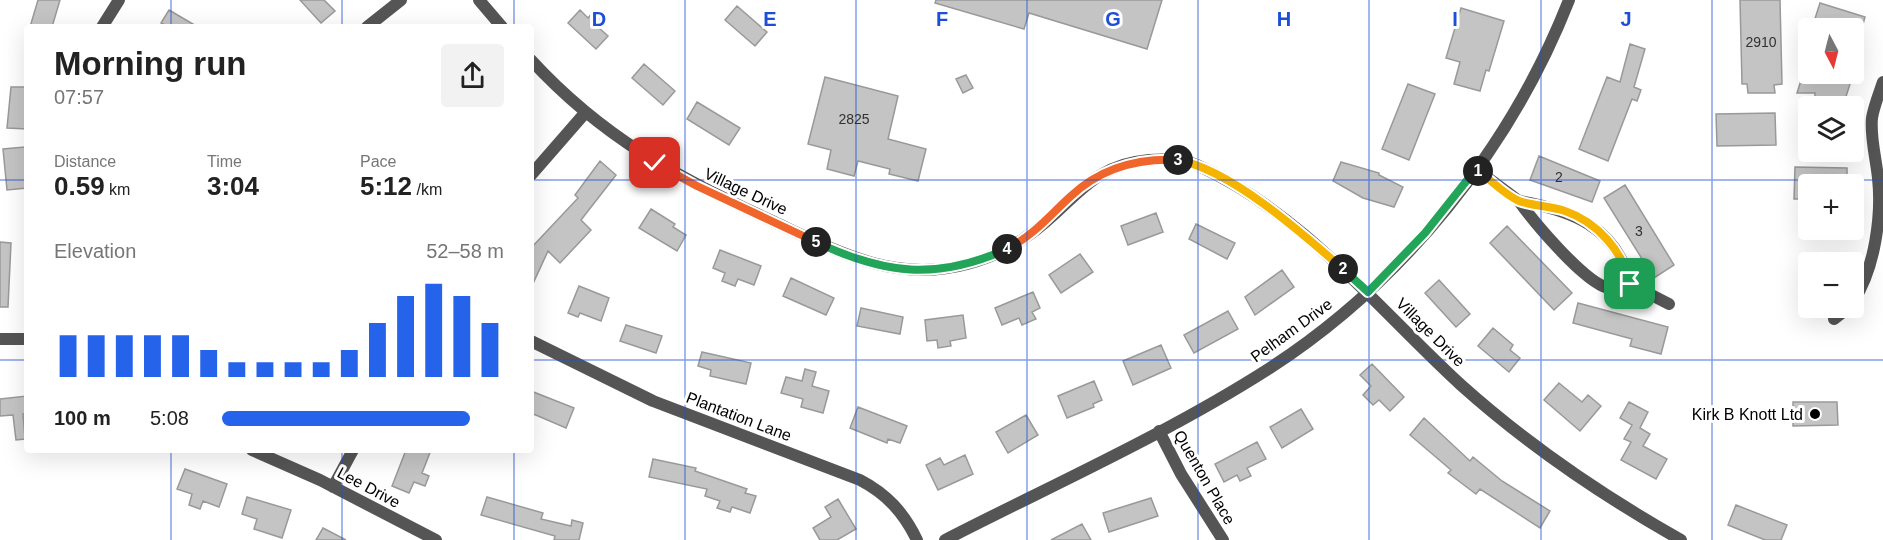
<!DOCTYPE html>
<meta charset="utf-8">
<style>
body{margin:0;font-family:Helvetica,sans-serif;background:#f2f2f2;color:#222;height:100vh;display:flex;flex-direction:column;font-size:22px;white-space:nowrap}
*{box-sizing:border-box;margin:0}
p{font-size:20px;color:#767676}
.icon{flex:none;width:33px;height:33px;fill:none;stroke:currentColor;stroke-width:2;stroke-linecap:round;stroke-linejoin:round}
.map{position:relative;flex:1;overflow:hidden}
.side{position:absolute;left:24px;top:24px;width:510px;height:429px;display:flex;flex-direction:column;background:#fff;border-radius:6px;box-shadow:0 6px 24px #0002}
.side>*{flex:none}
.needle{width:39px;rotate:173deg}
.buttons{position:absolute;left:1798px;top:18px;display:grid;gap:12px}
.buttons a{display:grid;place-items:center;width:66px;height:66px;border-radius:6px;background:#fff;box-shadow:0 6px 24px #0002;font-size:30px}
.pin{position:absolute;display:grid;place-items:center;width:51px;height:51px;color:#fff;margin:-26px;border-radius:12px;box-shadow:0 3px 9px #0006}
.km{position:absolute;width:30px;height:30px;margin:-15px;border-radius:50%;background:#222;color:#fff;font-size:16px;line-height:30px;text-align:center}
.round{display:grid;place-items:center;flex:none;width:63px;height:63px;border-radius:6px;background:#f2f2f2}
.summary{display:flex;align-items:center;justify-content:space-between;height:102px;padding:0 30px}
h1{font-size:33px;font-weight:700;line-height:45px}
.stats{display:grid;grid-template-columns:repeat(3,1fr);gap:9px;height:102px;padding:6px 30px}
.stats div{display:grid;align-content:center}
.stats b{font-size:26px;font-weight:700}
.stats small{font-size:16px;font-weight:400}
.stats p{font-size:16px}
.chart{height:168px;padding:12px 30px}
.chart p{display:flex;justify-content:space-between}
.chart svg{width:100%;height:108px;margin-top:6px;stroke:#2563eb;stroke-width:6}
ul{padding:0 30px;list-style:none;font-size:20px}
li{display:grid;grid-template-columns:96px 72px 1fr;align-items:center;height:45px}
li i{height:15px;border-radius:8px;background:#2563eb}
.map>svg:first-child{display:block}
.building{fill:#c4c4c4;stroke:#999;stroke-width:1.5}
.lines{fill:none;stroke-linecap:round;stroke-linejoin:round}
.minor{stroke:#555;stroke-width:12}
.split-1-casing{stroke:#fff;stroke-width:12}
.split-2-casing{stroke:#fff;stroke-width:12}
.split-3-casing{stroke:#fff;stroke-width:12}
.split-4-casing{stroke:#fff;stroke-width:12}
.split-5-casing{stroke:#fff;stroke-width:12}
.split-6-casing{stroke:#fff;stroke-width:12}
.split-1{stroke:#f5b400;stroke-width:8}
.split-2{stroke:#22a559;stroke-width:8}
.split-3{stroke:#f5b400;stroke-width:8}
.split-4{stroke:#f0652b;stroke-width:8}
.split-5{stroke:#22a559;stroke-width:8}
.split-6{stroke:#f0652b;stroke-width:8}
.grid{fill:none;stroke:#1d4ed8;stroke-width:1.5;stroke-opacity:0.55}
.poi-dot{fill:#000;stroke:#fff;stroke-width:2}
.labels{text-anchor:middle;stroke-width:6;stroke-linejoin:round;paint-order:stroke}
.number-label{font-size:14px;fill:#313131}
.street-label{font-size:16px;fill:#000;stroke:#fff}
.poi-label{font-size:16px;fill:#000;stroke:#fff;text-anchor:end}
.grid-label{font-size:20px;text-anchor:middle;font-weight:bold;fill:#1d4ed8;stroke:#fff;stroke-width:6;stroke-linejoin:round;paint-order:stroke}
</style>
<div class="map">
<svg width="1883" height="540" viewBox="0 0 1883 540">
<rect width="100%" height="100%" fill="#fff"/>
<!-- building -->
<path class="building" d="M38,0H60L52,27H30Z
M300,0H324L335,11L321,23Z
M936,0H1162L1147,49L1029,13L1024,29L935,3Z
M1740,0H1780L1782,84L1774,85L1775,93H1748L1747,84H1742Z
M1820,3L1865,17L1862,28H1812Z
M737,6L767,32L755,46L725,20Z
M1461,8L1504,21L1489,71L1486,70L1480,91L1454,84L1460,62L1446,58Z
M169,10L198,27H169L161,23Z
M580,10L588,18L592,13L603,22L598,27L608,36L596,49L568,23Z
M1630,44L1645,49L1634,87L1641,90L1637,101L1632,99L1608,161L1579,149L1607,77L1620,82Z
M644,64L675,91L663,105L632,78Z
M1803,74H1828L1851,81L1843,106L1815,101V93H1797Z
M966,75L973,88L963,93L956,79Z
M825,77L898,96L888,139L926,149L918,181L889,174L890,169L858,161L854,176L827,169L831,150L808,144Z
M1408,84L1435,94L1409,160L1382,149Z
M11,87H27V129L7,128Z
M697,102L740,128L729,145L687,119Z
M1775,113L1776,145L1717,146L1716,114Z
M25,147L27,188L7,190L3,149Z
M1539,156L1600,181L1592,202L1530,180Z
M600,161L616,175L581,220L591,230L560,263L548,251L531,288V248L578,198L575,195Z
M1341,162L1379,173V175L1403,187L1394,207L1363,198L1333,181Z
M1795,167L1847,168V184H1809V199H1794Z
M1625,185L1674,265L1654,278L1604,198Z
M651,209L675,224L673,227L686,235L677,251L639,228Z
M1156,213L1163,232L1128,245L1121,226Z
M1196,224L1235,243L1227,259L1189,239Z
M1507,226L1572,293L1554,310L1490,243Z
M0,242L11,243L8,307H0Z
M720,250L761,266L754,285L738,279L735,286L722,281L725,273L713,268Z
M1080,254L1093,272L1061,293L1049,275Z
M1282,270L1294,287L1255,315L1245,297Z
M791,278L834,298L826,315L783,296Z
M1439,280L1470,314L1456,327L1425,293Z
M579,286L609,298L601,321L580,313L578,317L568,313Z
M1033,292L1040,308L1032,312L1036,319L1022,325L1019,318L1002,325L995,308Z
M1578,303L1668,327L1661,354L1630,346L1632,339L1573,323Z
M861,308L903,317L900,334L857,326Z
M1228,311L1238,329L1194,353L1184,335Z
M963,315L966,338L950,341L951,346L938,348L937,340L927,341L925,320Z
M626,325L662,336L656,353L620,341Z
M1493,328L1513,345L1510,350L1520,358L1509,372L1478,346Z
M1161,345L1171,368L1133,385L1123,361Z
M702,352L751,363L746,384L710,376L711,370L698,366Z
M1372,364L1404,397L1390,411L1379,400L1373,405L1363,395L1371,386L1360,375Z
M805,369L816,372L812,386L829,391L823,413L801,407L803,399L781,393L786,377L802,381Z
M1094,381L1102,400L1093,404L1094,407L1067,418L1058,396Z
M1559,383L1582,402L1588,395L1601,406L1580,431L1544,400Z
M531,391L574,408L566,428L531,413Z
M27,396V414H23L25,439L16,440L13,415L0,416V399Z
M1629,402L1648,412L1640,428L1650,434L1643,446L1667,459L1656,479L1621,460L1631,442L1624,439L1632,425L1620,418Z
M1793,402H1837L1838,425L1793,426Z
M858,407L907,426L900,443L888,439L887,443L850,428Z
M1301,409L1313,429L1282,448L1270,427Z
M1026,415L1038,435L1008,453L996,432Z
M1424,418L1470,461L1473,457L1502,481L1550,511L1540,528L1480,489L1476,494L1448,473L1451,470L1410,435Z
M1257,442L1266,459L1247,468L1251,476L1240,481L1237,475L1224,482L1215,464Z
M406,450H431L422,473L429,476L425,486L414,482L409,493L392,486Z
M965,455L973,474L938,490L926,465L940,458L944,465Z
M653,459L696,468L695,471L747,489L745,493L756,496L750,513L732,507L730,512L717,508L720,501L705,496L707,489L649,477Z
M185,469L227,484L219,507L203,501L200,509L189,505L192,494L177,489Z
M247,497L291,510L282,538L254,529L257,519L242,514Z
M487,497L543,513L541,519L571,526L572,520L583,523L579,540H554L555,536L481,515Z
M1151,498L1158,516L1109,532L1103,513Z
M838,499L856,529L837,540H820L813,528L831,517L825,507Z
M1736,505L1787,525L1781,540H1765L1728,525Z
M1082,524L1091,540H1051Z
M323,528L346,540H316Z"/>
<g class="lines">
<!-- minor -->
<path class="minor" d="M479,0L502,27
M102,27L119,0
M367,27L401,0
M531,60C603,138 675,176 770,220C834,250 894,284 967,264C989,258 1010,249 1029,235C1073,205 1088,165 1149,160C1165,159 1182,159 1197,165C1303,213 1377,308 1461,385C1528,445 1603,496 1681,540
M1476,169L1519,201
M531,175L585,113
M1630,284C1622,285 1617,290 1608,288C1584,282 1533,221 1519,201C1570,210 1617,226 1630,284L1669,304
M1854,300C1875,268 1882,215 1878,178C1876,158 1870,137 1872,118C1874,106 1879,94 1883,82
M1834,319L1848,308
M0,339H27
M531,341L653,401L860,480C887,494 904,513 917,540
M1159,431L1181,474L1223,540
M252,450L320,480L436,540
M333,487L353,450
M945,540C1054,484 1167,434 1270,368C1404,281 1511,148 1569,0"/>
</g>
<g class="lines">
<!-- split-1 casing -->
<g class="split-1-casing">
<path id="split-1" d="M1478,171C1491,180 1505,195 1519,201C1533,206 1550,206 1565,211C1597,222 1623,251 1630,284"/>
</g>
<!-- split-2 casing -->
<g class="split-2-casing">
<path id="split-2" d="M1343,269L1368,292L1425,233L1476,169L1478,171"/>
</g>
<!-- split-3 casing -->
<g class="split-3-casing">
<path id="split-3" d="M1178,160C1231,170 1302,233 1343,269"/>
</g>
<!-- split-4 casing -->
<g class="split-4-casing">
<path id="split-4" d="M1007,249C1033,236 1050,215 1071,196C1101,168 1137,158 1178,160"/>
</g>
<!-- split-5 casing -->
<g class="split-5-casing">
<path id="split-5" d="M816,242C884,274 936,281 1007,249"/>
</g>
<!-- split-6 casing -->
<g class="split-6-casing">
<path id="split-6" d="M655,163L697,186L816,242"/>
</g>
<!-- split-1 -->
<use href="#split-1" class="split-1"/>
<!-- split-2 -->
<use href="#split-2" class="split-2"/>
<!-- split-3 -->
<use href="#split-3" class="split-3"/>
<!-- split-4 -->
<use href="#split-4" class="split-4"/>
<!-- split-5 -->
<use href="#split-5" class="split-5"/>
<!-- split-6 -->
<use href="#split-6" class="split-6"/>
</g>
<!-- grid -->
<path class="grid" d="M171,0V27M342,0V27M514,0V27M685,0V540M856,0V540M1027,0V540M1198,0V540M1369,0V540M1541,0V540M1712,0V540M0,180H27M531,180H1883M0,360H27M531,360H1883M171,450V540M342,450V540M514,450V540"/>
<!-- markers -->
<circle class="poi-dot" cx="1815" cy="414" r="6"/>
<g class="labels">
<!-- number labels -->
<g class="number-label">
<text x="1761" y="47">2910</text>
<text x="854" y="124">2825</text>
<text x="1559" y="182">2</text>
<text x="1639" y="236">3</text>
</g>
<!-- street labels -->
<g class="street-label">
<text transform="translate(746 191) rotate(25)" y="6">Village Drive</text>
<text transform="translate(1291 330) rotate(-36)" y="6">Pelham Drive</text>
<text transform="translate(1431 332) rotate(45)" y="6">Village Drive</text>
<text transform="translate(739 416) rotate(21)" y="6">Plantation Lane</text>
<text transform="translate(1205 477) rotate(60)" y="6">Quenton Place</text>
<text transform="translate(369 487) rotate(28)" y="6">Lee Drive</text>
</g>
<!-- poi labels -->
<g class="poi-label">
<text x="1803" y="420">Kirk B Knott Ltd</text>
</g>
</g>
<g class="grid-label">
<text x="599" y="26">D</text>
<text x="770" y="26">E</text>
<text x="942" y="26">F</text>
<text x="1113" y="26">G</text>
<text x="1284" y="26">H</text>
<text x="1455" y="26">I</text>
<text x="1626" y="26">J</text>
</g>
</svg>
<div class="buttons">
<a><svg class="needle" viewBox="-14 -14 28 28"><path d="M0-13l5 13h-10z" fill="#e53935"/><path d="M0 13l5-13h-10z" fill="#767676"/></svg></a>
<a><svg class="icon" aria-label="layers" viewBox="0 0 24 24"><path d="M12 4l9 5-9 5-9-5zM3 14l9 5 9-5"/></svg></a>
<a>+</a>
<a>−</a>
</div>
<div class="pin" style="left:1630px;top:284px;background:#1e9e55"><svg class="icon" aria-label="arrive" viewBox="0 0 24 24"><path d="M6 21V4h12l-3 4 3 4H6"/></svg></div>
<div class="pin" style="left:655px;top:163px;background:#d93025"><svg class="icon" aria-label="check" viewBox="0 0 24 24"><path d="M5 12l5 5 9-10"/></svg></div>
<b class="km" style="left:1478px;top:171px">1</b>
<b class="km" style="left:1343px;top:269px">2</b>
<b class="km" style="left:1178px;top:160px">3</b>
<b class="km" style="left:1007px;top:249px">4</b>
<b class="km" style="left:816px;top:242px">5</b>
<section class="side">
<div class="summary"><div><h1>Morning run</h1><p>07:57</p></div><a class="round"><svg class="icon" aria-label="share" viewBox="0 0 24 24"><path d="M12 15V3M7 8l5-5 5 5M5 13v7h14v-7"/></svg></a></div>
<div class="stats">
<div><p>Distance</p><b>0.59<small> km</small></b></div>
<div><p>Time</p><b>3:04</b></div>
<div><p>Pace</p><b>5:12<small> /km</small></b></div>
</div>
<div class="chart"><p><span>Elevation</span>52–58 m</p>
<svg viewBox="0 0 160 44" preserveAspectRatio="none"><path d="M5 44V27M15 44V27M25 44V27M35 44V27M45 44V27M55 44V33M65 44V38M75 44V38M85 44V38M95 44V38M105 44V33M115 44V22M125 44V11M135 44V6M145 44V11M155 44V22"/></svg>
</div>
<ul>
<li><b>100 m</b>5:08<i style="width:88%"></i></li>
</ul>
</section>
</div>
